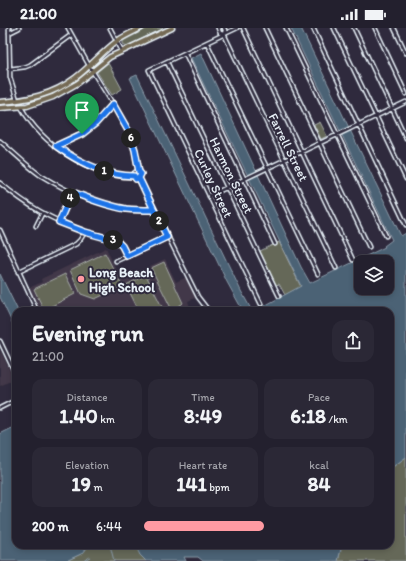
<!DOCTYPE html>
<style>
body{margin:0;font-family:Itim,sans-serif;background:#2b2836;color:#f1f3f6;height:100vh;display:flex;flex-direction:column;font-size:15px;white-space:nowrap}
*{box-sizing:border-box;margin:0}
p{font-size:13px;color:#a3a3aa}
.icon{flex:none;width:22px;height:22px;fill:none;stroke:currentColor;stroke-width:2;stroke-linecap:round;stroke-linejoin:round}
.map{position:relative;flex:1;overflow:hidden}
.panel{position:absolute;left:12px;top:279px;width:382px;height:242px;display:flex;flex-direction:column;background:#23202e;border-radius:12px;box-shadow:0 2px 6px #0003,0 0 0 1px #403e4a}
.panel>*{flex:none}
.controls{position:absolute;left:354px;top:227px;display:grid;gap:8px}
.controls a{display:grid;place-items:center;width:40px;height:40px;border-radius:8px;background:#23202e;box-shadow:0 2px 6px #0003,0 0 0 1px #403e4a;font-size:20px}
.pin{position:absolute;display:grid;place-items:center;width:34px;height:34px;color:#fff;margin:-41px -17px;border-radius:50% 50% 50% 0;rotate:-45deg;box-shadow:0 0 4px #0007}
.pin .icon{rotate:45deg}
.km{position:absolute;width:20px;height:20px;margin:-10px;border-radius:50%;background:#222;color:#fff;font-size:11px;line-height:20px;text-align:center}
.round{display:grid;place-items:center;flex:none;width:42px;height:42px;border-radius:12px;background:#2b2836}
.summary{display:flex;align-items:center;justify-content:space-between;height:68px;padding:0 20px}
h1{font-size:22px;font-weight:700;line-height:30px}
.stats{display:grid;grid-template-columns:repeat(3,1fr);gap:6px;height:68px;padding:4px 20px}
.stats div{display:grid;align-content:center;border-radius:10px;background:#2b2836;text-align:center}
.stats b{font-size:20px;font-weight:700}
.stats small{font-size:11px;font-weight:400}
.stats p{font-size:11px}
ul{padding:0 20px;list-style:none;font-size:13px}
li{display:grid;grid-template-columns:64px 48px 1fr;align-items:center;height:30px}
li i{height:10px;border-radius:5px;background:#ff9aa2}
.status{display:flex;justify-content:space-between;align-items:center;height:28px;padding:0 20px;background:#23202e;direction:ltr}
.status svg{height:11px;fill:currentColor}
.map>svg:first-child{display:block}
.built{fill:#433848}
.green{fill:#656859;stroke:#a6aca8}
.water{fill:#4b6275;stroke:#8a9ba9;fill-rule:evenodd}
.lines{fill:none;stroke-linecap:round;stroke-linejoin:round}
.stream{stroke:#8a9ba9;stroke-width:1}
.street-casing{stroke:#e8f1f8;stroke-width:5.5}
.highway-casing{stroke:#e8f1f8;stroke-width:7}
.street{stroke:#2f2a3d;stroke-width:2.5}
.highway{stroke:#746b55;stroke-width:4}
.route-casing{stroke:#fff;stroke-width:8}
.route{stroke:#1a73e8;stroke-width:5}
.poi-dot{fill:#ff9aa2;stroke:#2f2a3d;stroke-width:1.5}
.labels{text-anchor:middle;stroke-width:4;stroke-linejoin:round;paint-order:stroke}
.street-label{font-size:13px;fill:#e8f1f8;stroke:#2f2a3d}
.poi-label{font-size:13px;font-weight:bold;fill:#e8f1f8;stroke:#2f2a3d;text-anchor:start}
</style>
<div class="status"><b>21:00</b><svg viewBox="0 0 49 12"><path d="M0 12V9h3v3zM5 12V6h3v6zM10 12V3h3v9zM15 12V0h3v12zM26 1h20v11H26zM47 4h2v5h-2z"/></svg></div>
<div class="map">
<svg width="406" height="533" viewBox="0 0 406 533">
<rect width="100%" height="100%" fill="#2f2a3d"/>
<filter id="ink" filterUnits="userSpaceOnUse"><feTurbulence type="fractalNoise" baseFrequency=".025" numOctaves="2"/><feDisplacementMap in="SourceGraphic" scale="8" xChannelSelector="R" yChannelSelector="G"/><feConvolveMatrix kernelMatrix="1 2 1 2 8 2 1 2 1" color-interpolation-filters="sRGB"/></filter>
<g filter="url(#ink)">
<!-- built -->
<path class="built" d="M106,220L121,252L165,231L176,254L187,249L197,269L188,273L191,283H40L29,260L42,254L41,251Z
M0,322L14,351L0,358Z"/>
<!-- green -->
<path class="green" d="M148,0H165L127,18L123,16V13Z
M108,35L122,61L112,67L97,44Z
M320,94L327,108L321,111L314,97Z
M279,214L301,259L285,267L279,256L276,257L260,223Z
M105,225L122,258L95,271L81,266L70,242Z
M164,234L183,275L182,276L173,281L171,280L151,240Z
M65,246L75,266L44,282L34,261Z
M146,247L164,283H139L126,257Z
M406,429V533H338L342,517H390V441Z
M89,517H147L140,520V527L146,533H66L83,525Z"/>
<!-- water -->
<path class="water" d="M291,0H301L401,208L406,205V429L390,441V283H255L301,258L191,30L201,25L301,239L310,255L385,219L384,218L392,212ZM361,234H387V260H361Z
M137,47L241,263L252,283H243L227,254L130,50Z
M0,246L18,283H16V303L0,269Z
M16,398V517H89L83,525L66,533H0V406Z
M147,517H342L338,533H203L198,529H184L186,533H146L140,527L138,523L140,520Z"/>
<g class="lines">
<!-- stream -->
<path class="stream" d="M110,517L114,533
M83,533L90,529"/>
<!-- street casing -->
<g class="street-casing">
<path id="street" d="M9,0L10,49L17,72
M68,0L91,41L113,76L129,104L135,122L139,144
M110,0L122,23
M218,0L220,5L224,6
M224,0L225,2L224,6L336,240
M237,0L149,42L261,276
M243,0L353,232
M265,0L369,219
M286,0L386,208
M313,0L406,197
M334,0L406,151
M354,0L406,110
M375,0L406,66
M394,0L406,25
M9,5L19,0
M207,15L318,246
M185,25L275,216
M167,34L279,268
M9,41L25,39L30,37L71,7
M21,79C42,117 89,148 134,148
M0,113C13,124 26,137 40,147C66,163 96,177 126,181C135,182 145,182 154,182
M56,118C81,108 96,97 113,76
M133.5 147a3.5 3.5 0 1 1 7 0a3.5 3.5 0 1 1-7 0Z
M139,150L198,269L208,282
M0,155C28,178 50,191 83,203C94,207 107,208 116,213C122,215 124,222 127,227
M209,168L406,74
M59,194L72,165
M36,198L42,186
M0,202L37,283
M116,233L167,209
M18,244L76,216L80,212L85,204
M0,313L16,347
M0,380L16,372"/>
</g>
<!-- highway casing -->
<g class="highway-casing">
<path id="highway" d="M0,74C27,72 53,67 75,50C90,39 102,24 117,13C124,8 133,4 141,0
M0,80L27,78L53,69L78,55L110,29L172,0"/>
</g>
<!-- street -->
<use href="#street" class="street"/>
<!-- highway -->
<use href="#highway" class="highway"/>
</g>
</g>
<g class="lines" filter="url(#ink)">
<!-- route casing -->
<g class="route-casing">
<path id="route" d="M82,106L56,118C79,134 105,148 134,148L136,151L139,150L167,209L127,228L122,218L117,213L85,204L59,194L72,164C90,171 107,178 126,181C135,182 145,182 154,182L139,150L141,146L139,144L135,122L129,104L113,76L96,95L82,106"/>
</g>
<!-- route -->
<use href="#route" class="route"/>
</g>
<!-- markers -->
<circle class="poi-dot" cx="81" cy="251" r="4"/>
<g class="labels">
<!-- street labels -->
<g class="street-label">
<text transform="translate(289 119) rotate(64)" y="5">Farrell Street</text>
<text transform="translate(232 147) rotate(64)" y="5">Harmon Street</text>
<text transform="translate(214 155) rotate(65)" y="5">Curley Street</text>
</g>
<!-- poi labels -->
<g class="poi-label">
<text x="89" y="249">Long Beach<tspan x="89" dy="15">High School</tspan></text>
</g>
</g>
</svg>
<div class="controls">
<a><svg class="icon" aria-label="layers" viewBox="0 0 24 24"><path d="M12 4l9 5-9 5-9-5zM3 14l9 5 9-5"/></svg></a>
</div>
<div class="pin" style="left:82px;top:106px;background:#1e9e55"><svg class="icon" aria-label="arrive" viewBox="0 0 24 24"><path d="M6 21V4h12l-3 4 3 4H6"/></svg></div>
<b class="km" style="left:104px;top:143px">1</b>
<b class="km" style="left:159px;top:193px">2</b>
<b class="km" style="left:113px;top:212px">3</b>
<b class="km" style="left:70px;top:170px">4</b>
<b class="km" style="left:131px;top:110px">6</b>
<section class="panel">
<div class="summary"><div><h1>Evening run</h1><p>21:00</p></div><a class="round"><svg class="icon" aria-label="share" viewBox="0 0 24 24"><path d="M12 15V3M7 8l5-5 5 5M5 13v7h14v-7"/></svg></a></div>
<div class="stats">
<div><p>Distance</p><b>1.40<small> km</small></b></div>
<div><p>Time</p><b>8:49</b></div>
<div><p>Pace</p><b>6:18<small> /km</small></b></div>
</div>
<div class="stats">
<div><p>Elevation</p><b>19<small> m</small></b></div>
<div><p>Heart rate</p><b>141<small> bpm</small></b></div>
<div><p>kcal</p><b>84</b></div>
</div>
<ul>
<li><b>200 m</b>6:44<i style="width:52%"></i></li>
</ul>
</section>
</div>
